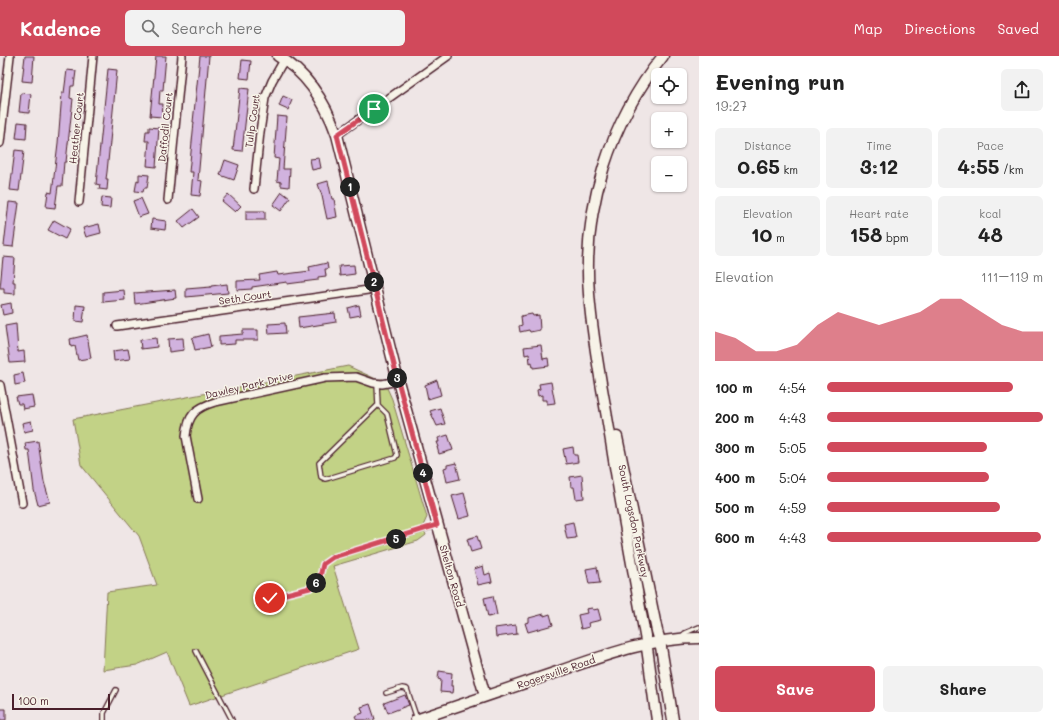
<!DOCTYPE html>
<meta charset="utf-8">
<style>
body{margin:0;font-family:Mali,sans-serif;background:#f2f2f2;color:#222;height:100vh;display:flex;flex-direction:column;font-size:15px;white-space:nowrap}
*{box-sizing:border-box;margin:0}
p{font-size:13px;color:#767676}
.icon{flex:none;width:22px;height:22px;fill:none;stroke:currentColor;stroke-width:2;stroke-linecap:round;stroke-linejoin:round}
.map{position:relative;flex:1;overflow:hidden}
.drawer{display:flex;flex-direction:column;background:#fff;width:360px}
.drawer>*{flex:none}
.fabs{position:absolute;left:651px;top:12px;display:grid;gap:8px}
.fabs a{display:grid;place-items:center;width:36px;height:36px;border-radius:6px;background:#fff;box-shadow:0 1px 3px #0004;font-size:20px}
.scale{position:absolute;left:12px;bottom:10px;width:98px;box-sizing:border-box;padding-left:4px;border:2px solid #4a1f2b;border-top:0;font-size:11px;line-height:14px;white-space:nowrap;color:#4a1f2b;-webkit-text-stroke:3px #f7f3e8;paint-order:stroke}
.pin{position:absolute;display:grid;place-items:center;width:34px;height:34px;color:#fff;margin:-17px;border:2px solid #fff;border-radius:50%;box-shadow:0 1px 4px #0007}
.km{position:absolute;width:20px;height:20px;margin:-10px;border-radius:50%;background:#222;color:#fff;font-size:11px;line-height:20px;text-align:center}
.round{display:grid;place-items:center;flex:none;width:42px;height:42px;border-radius:6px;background:#f2f2f2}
.summary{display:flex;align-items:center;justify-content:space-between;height:68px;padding:0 16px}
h1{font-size:22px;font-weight:700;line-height:30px}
.stats{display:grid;grid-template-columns:repeat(3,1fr);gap:6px;height:68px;padding:4px 16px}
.stats div{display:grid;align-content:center;border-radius:6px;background:#f2f2f2;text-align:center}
.stats b{font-size:20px;font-weight:700}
.stats small{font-size:11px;font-weight:400}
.stats p{font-size:11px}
.chart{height:112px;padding:8px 16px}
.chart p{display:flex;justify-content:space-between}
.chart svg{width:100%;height:72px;margin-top:4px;fill:#d1495b;opacity:.7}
.primary-button{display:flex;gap:8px;margin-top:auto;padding:8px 16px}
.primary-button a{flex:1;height:46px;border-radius:6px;background:#d1495b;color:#fff;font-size:16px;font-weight:700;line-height:46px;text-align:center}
.primary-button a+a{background:#f2f2f2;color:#222}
ul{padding:0 16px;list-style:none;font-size:13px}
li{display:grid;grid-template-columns:64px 48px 1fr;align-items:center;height:30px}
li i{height:10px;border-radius:5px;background:#d1495b}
header{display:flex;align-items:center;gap:24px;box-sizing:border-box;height:56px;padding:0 20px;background:#d1495b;color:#fff}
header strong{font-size:19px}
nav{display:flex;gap:22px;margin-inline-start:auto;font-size:14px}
.search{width:280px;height:36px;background:#f2f2f2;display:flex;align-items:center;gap:10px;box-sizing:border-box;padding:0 14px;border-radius:6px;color:#767676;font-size:15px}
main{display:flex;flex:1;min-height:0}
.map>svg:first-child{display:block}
.green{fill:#c2d286;stroke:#867858}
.building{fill:#d1b2de;stroke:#4a1f2b}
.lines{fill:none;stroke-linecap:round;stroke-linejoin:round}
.lane-casing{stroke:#4a1f2b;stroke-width:6}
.street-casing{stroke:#4a1f2b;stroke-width:10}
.secondary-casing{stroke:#4a1f2b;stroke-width:13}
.lane{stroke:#f7f3e8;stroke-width:3.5}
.street{stroke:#f7f3e8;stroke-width:7}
.secondary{stroke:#f7f3e8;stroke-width:10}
.route-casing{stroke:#fff;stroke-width:8}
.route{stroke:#d1495b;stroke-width:5}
.labels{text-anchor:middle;stroke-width:3;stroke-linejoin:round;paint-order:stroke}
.street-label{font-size:10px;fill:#4a1f2b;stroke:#f7f3e8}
</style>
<header>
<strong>Kadence</strong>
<div class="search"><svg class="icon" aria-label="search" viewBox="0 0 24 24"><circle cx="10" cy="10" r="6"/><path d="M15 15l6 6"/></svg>Search here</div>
<nav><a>Map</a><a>Directions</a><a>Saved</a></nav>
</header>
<main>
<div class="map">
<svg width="699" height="664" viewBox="0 0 699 664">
<rect width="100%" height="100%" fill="#efe6e6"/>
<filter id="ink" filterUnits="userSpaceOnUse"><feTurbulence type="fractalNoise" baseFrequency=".025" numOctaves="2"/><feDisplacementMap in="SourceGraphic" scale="8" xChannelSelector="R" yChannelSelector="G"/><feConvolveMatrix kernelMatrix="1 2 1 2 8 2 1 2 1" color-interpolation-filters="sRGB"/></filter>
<g filter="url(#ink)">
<!-- green -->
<path class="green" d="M348,310L376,323H383L392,343L427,461L423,470L426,479L418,485L333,510L359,593L189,650L167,596L137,609L103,614L107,536L157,529L139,480L81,409L73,363Z"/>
<!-- building -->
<path class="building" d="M25,0H34L32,26L22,25Z
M156,0H166L163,34H160L159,48H163L162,61L150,60Z
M200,0H209L198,124L202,125L200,140L191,139L193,116H189L194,66H193L196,38Z
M242,4L251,5L249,23L240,22Z
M108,13L117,14L107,116L106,123H108L107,134L99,133L100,129L96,128Z
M67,14L76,15L74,30H71L70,42L73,43L66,106H64L62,130H58L55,152L46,151L48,136L52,137L58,87L62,37H64Z
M240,32L249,33L242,95L233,94Z
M21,37L31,38L29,57L19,56Z
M283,40L292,44L288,54L279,50Z
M277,60L287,61L283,113H290L289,131L281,130V126L277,125L279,103L274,102Z
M18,66L27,67L26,83L16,82Z
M149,71L159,72L156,111L147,110L149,85H145L146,75H149Z
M15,94L24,95L19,135L10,134Z
M319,102L321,112L312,114L310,103Z
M225,104L239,109L234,124L220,119Z
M139,118L149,119L147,132H144L143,136L135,135L137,124L139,125Z
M328,125L332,143H334L337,161L327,163L322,140L318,128Z
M282,136L290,142L281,155L273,149Z
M228,138L241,150L235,156L222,145Z
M102,141L111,142L110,152L101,151Z
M141,142L148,158L139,161L133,145Z
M9,146L19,147L13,191L4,190Z
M193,153L199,161L184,172L178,165Z
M246,155H265V164H246Z
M152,163L166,165L165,174L151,172Z
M54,164L70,173L65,183L48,174Z
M99,168L101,177L86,181L83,172Z
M3,201L15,202L13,226H15V238L4,237V232H0Z
M327,207L328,213H325L326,220L318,221V224L287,228V226L252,231V233L237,234V225L260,224L259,219L277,216L278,219L310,215L309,211Z
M354,209L355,218L340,220L339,210Z
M227,228L228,237L186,241V233L211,231V230Z
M124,234L125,244L103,246V236Z
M175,234L176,242L135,248L134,237Z
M11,247L12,257L3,259L1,249Z
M76,249L85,250L83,266L75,265Z
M359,249L361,259L350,261L348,252Z
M335,257L336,266L299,272L298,261Z
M532,258L533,260L539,259L540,274L530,276L529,274L520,276L519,270L522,269L521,260Z
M285,267L286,277L269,278L268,268Z
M16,268L18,296L24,295L25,306L10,307L5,270Z
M243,274H258V284H235V288L219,289V280L243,278Z
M208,278L211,291L195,294L192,282Z
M87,279L91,302L78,304L75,290L71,291L70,283Z
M156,282L157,291L141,293L140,284Z
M183,282L184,294L169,296L168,283Z
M541,289L543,303L548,302L549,310L533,312L532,306L530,307L529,298L525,299L524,291Z
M128,293L130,303L114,305L113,295Z
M23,317L25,327L15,329L14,319Z
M437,324L441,339L428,343L425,329Z
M551,326L555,347L547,348V344H542V339L538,340L537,334L540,333L539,328Z
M32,339L34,351L23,353L22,348H18L16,341Z
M440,352L445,368L437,370L430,355Z
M31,365L33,374L24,376L22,367Z
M448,379L453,394L439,398L437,391H439L437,386H439L438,382Z
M38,385L44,426L50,446L38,449L34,434L29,394H26L25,387Z
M573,391L574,399H577L578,406L566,408L563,393Z
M456,407L460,423L447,426L444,412L447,411V409Z
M582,419L584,442L576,443L574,431H571L570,421Z
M464,437L470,460L459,463L452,440Z
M573,466L576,482L567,483L564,468Z
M477,480L481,493L471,496L467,483Z
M483,510L485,519L490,517L492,526L478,529L474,513Z
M597,511L600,527L589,528L586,513Z
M493,540L497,559L488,561L484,542Z
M592,552L593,554L598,553L601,564L588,567L589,571L581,573L578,559L587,557L586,553Z
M544,558V560L550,558L553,569L528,576L525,567L529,566V562Z
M516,569L517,578L496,581L495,572Z
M439,615L452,617L451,630H453L452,637L440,636L441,624L438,623Z
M405,639L409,649L388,657L384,647Z
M370,648L375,663L371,664H357L355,660L363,657L361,651Z
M0,653H6V664H0Z"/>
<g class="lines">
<!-- lane casing -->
<g class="lane-casing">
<path id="lane" d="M377,328L378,349L387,358L397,399L395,402L329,422L325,423L321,421L319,407L378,349
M270,542L310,532L319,525L323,508L333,501L436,470
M682,580L685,577L699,571
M196,595L232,664
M386,637L402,632L407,633L417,663
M104,664V657L116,634"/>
</g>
<!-- street casing -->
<g class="street-casing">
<path id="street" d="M337,79L448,0
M0,87L10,0
M254,133L260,76L265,42L272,25L284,4
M168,144L182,0
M79,146L93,0
M117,270L375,233
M0,329L22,447
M198,443L186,380C188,359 195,352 215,346L325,322L356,321L373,327L382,328L398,325"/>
</g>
<!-- secondary casing -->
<g class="secondary-casing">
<path id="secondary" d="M278,0C307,17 326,48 337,79L398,325L485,640
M617,381L657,575L660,585L673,664
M416,664C463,648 510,632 557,616C603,600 650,582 699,582
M657,664C653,638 650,612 646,585C635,523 623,461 613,398C605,345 593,292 589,238C582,153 610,66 663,0"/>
</g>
<!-- lane -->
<use href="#lane" class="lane"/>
<!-- street -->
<use href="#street" class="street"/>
<!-- secondary -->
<use href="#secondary" class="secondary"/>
</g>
</g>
<g class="lines" filter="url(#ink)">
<!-- route casing -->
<g class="route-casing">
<path id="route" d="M270,542L310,532L319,525L323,508L333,501L437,469L398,325L337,79L374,53"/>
</g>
<!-- route -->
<use href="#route" class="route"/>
</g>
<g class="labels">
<!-- street labels -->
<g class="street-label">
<text transform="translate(252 65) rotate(-82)" y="4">Tulip Court</text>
<text transform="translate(165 71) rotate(-84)" y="4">Daffodil Court</text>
<text transform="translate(76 72) rotate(-84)" y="4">Heather Court</text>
<text transform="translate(245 241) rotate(-8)" y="4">Seth Court</text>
<text transform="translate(249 329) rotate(-13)" y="4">Dawley Park Drive</text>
<text transform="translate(634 465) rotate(78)" y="4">South Logsdon Parkway</text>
<text transform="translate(452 520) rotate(74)" y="4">Shelton Road</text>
<text transform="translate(556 616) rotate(-19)" y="4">Rogersville Road</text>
</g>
</g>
</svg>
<div class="fabs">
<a><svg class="icon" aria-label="locate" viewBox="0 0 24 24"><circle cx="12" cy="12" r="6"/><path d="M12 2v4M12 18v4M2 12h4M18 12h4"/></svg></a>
<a>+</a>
<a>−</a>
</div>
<div class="scale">100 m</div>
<div class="pin" style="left:374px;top:53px;background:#1e9e55"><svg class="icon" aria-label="arrive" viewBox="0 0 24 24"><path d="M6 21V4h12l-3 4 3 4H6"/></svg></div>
<div class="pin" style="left:270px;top:542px;background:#d93025"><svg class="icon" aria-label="check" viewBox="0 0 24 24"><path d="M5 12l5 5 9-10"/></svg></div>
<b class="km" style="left:350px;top:131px">1</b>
<b class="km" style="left:374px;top:226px">2</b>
<b class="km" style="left:397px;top:322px">3</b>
<b class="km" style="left:423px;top:417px">4</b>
<b class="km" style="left:396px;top:483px">5</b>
<b class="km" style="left:316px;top:527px">6</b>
</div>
<section class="drawer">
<div class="summary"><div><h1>Evening run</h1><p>19:27</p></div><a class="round"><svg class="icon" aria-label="share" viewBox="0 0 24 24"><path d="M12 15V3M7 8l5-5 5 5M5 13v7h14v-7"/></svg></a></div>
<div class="stats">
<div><p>Distance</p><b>0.65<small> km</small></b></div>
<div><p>Time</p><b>3:12</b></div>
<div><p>Pace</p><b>4:55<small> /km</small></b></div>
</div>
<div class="stats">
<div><p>Elevation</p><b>10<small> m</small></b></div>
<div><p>Heart rate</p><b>158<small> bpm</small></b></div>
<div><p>kcal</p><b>48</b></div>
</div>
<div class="chart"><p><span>Elevation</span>111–119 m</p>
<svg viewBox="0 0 160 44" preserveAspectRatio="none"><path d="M0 44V26L10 30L20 38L30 38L40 34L50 22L60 14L70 18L80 22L90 18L100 14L110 6L120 6L130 14L140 22L150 26L160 26V44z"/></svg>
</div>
<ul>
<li><b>100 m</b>4:54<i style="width:86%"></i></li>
<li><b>200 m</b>4:43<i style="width:100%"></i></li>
<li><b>300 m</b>5:05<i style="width:74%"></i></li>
<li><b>400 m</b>5:04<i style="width:75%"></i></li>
<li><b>500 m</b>4:59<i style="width:80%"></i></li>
<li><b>600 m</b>4:43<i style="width:99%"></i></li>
</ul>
<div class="primary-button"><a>Save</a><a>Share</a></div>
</section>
</main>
